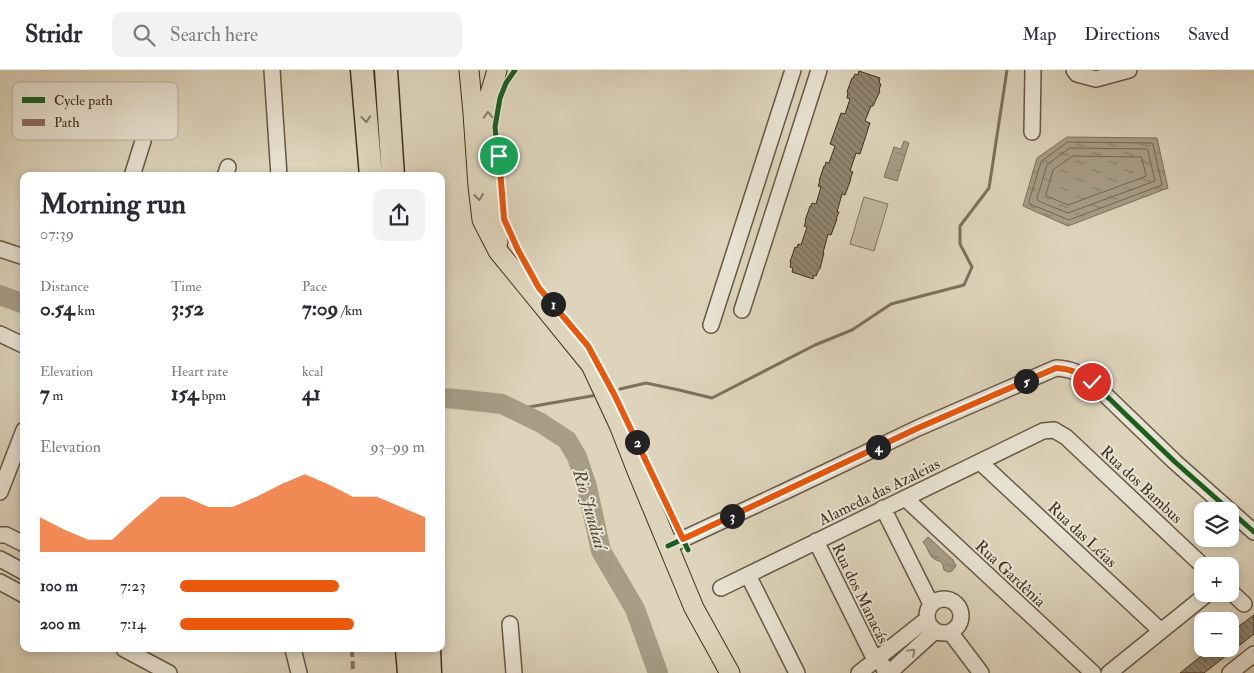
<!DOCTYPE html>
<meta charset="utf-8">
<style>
body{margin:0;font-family:"IM FELL Double Pica",serif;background:#f2f2f3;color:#2b2b33;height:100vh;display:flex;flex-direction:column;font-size:19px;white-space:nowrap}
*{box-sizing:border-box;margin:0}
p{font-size:16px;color:#7c7c81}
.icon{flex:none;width:28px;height:28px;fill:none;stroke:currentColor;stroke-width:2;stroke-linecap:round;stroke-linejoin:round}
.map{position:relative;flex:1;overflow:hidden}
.details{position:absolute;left:20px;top:102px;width:425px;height:480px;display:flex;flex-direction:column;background:#fff;border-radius:10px;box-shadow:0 2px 8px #0003}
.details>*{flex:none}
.tools{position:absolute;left:1194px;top:432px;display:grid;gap:10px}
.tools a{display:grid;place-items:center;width:45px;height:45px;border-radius:10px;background:#fff;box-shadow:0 2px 8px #0003;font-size:25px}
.pin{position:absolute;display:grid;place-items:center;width:42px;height:42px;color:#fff;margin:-21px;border:2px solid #fff;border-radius:50%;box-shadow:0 1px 5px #0007}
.km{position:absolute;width:25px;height:25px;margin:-12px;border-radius:50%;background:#222;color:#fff;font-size:14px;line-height:25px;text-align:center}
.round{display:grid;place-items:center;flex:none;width:52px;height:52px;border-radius:10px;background:#f2f2f3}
.headline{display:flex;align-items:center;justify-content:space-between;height:85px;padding:0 20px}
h1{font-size:28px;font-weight:700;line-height:38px}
.figures{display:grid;grid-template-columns:repeat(3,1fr);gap:8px;height:85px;padding:5px 20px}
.figures div{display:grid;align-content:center}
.figures b{font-size:21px;font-weight:700}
.figures small{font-size:14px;font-weight:400}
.figures p{font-size:14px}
.chart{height:140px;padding:10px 20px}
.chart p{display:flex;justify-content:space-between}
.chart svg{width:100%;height:90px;margin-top:5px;fill:#ea580c;opacity:.7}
ul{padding:0 20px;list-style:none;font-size:16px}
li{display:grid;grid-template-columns:80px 60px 1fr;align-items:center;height:38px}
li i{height:12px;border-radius:6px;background:#ea580c}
header{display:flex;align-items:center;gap:30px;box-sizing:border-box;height:70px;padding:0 25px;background:#fff;border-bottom:1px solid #e1e1e2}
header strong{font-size:24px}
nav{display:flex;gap:28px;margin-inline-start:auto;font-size:18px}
.search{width:350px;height:45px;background:#f2f2f3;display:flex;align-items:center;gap:12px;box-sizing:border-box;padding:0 18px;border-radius:10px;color:#7c7c81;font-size:19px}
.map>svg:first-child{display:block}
.pitch{fill:#c2b8a0;stroke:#807460}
.water{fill:url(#water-ripples);stroke:#7d705d}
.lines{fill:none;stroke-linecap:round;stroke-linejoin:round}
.shore{stroke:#736652;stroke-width:1}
.stream{stroke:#7d705d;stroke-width:3}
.river{stroke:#a79c86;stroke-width:20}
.building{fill:url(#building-back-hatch);stroke:#3f2f1f}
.minor-casing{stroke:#665846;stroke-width:18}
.major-casing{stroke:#3f2f1f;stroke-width:21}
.highway-casing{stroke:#3f2f1f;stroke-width:25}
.minor{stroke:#e9e3d3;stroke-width:15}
.major{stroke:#ddd4bb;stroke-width:19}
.highway{stroke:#ddd4bb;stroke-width:22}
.quiet{stroke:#8d6e63;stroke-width:4;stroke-dasharray:8 4;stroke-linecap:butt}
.cycleway-casing{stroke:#e9e3d3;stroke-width:8}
.cycleway{stroke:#1b5e20;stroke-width:5}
.oneway{stroke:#867965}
.oneway2{stroke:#948979}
.route-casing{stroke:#fff;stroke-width:10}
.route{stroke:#ea580c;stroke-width:6}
.labels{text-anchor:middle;stroke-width:4;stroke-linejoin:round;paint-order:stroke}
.street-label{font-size:16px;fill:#3f2f1f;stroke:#e9e3d3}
.water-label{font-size:18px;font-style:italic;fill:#594a39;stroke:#e9e3d3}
.key{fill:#e9e3d3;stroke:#b6ad9d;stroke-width:1}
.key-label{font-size:14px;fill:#3f2f1f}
</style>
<header>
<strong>Stridr</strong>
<div class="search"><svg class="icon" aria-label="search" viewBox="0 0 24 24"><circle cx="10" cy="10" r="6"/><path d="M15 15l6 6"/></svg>Search here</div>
<nav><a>Map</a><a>Directions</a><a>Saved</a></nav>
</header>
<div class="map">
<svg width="1254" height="603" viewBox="0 0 1254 603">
<defs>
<pattern id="water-ripples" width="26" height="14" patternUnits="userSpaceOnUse" patternTransform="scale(1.25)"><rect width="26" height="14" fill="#a79c86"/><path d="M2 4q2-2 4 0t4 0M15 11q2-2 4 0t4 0" fill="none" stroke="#89806d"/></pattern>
<pattern id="building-back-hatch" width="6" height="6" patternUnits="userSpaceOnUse" patternTransform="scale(1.25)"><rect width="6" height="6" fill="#918570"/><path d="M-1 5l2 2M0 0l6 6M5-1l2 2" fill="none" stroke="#786d5b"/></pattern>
</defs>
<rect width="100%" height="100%" fill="#ddd4bb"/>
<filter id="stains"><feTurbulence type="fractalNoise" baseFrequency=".004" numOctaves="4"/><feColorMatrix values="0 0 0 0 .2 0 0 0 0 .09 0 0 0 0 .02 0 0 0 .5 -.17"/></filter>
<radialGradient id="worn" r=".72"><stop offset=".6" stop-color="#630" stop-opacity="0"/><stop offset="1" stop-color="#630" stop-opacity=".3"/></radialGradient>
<!-- pitch -->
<path class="pitch" d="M864,127L888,134L874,181L850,174Z"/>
<!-- water -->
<path class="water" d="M1067,67L1157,68L1168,118L1068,156L1023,136L1037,88Z
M904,71L909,73L897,111L884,107L894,77L901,79Z
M928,467L953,490L956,496L952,501L948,502L944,500C942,489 940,493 933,488C928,484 928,477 923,472Z"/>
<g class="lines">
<!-- shore -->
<path class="shore" d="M1068,72L1152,73L1153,75L1162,115L1069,150L1030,134L1029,131L1041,92Z
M1070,78L1147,79L1148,81L1155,111L1068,143L1038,131L1037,128L1047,95Z
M1073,86L1140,87L1142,88L1146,106L1144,107L1068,135L1047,126L1046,124L1053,100Z"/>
<!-- stream -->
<path class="stream" d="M620,319L646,313L679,320L712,328L815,275L852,260L891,234L964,215L972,197L960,174V156L989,118L1007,0
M502,334L529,337L597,325"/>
<!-- river -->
<path class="river" d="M0,225L24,234
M441,328L457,329L502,334L541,353L567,370L577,387L587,417L601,481L635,539L658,603"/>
</g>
<!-- building -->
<path class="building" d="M859,1L880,8L879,13L881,14L879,20L880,21L873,36H871L865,51L870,53L860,84L856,83L850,101L853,102L850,109H851L845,125L842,124L837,142H839L836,149H837L831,165L828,164L823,183H824L820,199H819L816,206L814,205L813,209L792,202L793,198L790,197L791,192H790L795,177L797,178L798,174L801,175L807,157L804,156L806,151H805L810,136H811L812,133L816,134L821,117L818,116L820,111H819L824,96H825L826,92L829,93L835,76L830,74L841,43L845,44L850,29L847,28L848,23L847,22L852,8H853L855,4L858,5Z
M1254,545V564L1204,603H1180L1210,579H1230V563Z"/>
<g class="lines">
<!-- minor casing -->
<g class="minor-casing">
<path id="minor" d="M272,0L279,106
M1074,0L1077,4L1096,9L1129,0
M1032,62L1033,0
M132,106L143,71
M225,106L228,97
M0,179L24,187
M742,240L819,0
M711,255L793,0
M0,264L23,275
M980,392L1161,561
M0,422L24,360
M905,428L1093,603
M883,438L931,534
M0,465H6L24,474
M816,471L875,590C881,592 885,596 885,603
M668,476L788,420L918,358L1056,298C1072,299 1080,303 1092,312L1175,392L1254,462
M0,489L24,502
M748,505L797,603
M0,512L24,525
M721,518L1043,361L1054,360L1066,367L1203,496
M1230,521L1244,534
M927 546a17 17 0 1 1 34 0a17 17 0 1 1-34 0Z
M510,554L514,603
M950,562L981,603
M124,579L169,603
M293,579L299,603
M859,603L927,549
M889,603L935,561
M1109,603L1207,524
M1230,603L1254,584"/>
</g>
<!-- major casing -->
<g class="major-casing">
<path id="major" d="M469,0L473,43L478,116L482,150L498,181L591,295L619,355L637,401L694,538L730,603
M497,0L487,34V48L498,172"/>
</g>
<!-- highway casing -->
<g class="highway-casing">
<path id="highway" d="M362,0L371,106
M386,0L393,106
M407,579L409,603
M429,579L430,603"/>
</g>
<!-- minor -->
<use href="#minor" class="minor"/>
<!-- major -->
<use href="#major" class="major"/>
<!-- highway -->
<use href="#highway" class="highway"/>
<!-- quiet -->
<path class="quiet" d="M352,579L353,603"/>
<!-- cycleway casing -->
<g class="cycleway-casing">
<path id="cycleway" d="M515,0L506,13L500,28L495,57L504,149L518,180L539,217L587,276L615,326L688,480
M668,476L788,420L918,358L1056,298C1072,299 1080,303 1092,312L1175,392L1254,462"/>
</g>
<!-- cycleway -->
<use href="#cycleway" class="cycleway"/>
</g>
<!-- one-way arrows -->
<defs><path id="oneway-chevron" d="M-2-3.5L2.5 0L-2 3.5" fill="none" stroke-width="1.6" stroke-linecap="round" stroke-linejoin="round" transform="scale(1.25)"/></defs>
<g class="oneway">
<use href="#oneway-chevron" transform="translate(488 45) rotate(-92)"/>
<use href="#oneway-chevron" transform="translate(366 49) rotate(86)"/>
<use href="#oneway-chevron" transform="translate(479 127) rotate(83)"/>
</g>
<use class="oneway2" href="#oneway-chevron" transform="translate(912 582) rotate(-43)"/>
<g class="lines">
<!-- route casing -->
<g class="route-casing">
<path id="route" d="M499,86L504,149L518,180L539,218L588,276L615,326L683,469L918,358L1056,298C1072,299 1080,303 1092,312"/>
</g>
<!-- route -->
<use href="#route" class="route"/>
</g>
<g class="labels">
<!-- street labels -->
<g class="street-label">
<text transform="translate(1142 414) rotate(43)" y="6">Rua dos Bambus</text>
<text transform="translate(879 421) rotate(-26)" y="6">Alameda das Azaleias</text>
<text transform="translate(1083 464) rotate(43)" y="6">Rua das Léias</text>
<text transform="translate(1011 503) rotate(43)" y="6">Rua Gardênia</text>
<text transform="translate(861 523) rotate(64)" y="6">Rua dos Manacás</text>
</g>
<!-- water labels -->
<g class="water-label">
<text transform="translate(590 439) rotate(74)" y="6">Rio Jundiaí</text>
</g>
</g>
<!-- legend -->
<rect x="12" y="12" width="166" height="58" rx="8" class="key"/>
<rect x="22" y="27" width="23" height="6" fill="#1b5e20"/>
<rect x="22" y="49" width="23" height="7" fill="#8d6e63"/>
<g class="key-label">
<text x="54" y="35">Cycle path</text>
<text x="54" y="57">Path</text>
</g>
<rect width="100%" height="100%" filter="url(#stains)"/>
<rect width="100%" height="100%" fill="url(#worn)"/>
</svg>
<div class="tools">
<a><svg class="icon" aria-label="layers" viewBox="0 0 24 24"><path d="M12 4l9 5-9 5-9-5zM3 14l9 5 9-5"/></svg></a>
<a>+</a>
<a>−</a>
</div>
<div class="pin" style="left:499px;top:86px;background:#1e9e55"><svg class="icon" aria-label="arrive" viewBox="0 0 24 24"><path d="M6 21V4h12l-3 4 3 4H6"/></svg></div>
<div class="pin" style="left:1092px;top:312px;background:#d93025"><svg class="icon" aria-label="check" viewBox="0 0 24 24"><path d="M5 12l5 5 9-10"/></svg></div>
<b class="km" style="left:553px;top:234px">1</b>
<b class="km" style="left:637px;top:372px">2</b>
<b class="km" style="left:732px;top:446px">3</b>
<b class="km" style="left:878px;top:377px">4</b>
<b class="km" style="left:1026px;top:311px">5</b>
<section class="details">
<div class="headline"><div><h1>Morning run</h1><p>07:39</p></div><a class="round"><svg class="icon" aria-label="share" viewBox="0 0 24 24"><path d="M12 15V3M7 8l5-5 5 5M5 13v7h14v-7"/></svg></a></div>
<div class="figures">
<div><p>Distance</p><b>0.54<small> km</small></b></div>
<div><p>Time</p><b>3:52</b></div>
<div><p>Pace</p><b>7:09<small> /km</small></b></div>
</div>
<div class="figures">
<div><p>Elevation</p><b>7<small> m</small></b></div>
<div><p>Heart rate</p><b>154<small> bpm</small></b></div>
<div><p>kcal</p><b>41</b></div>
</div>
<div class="chart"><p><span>Elevation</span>93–99 m</p>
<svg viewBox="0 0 160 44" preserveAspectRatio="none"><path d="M0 44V27L10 33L20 38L30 38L40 27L50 17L60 17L70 22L80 22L90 17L100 11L110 6L120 11L130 17L140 17L150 22L160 27V44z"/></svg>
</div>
<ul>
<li><b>100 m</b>7:23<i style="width:65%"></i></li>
<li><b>200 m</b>7:14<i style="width:71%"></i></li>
</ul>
</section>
</div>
